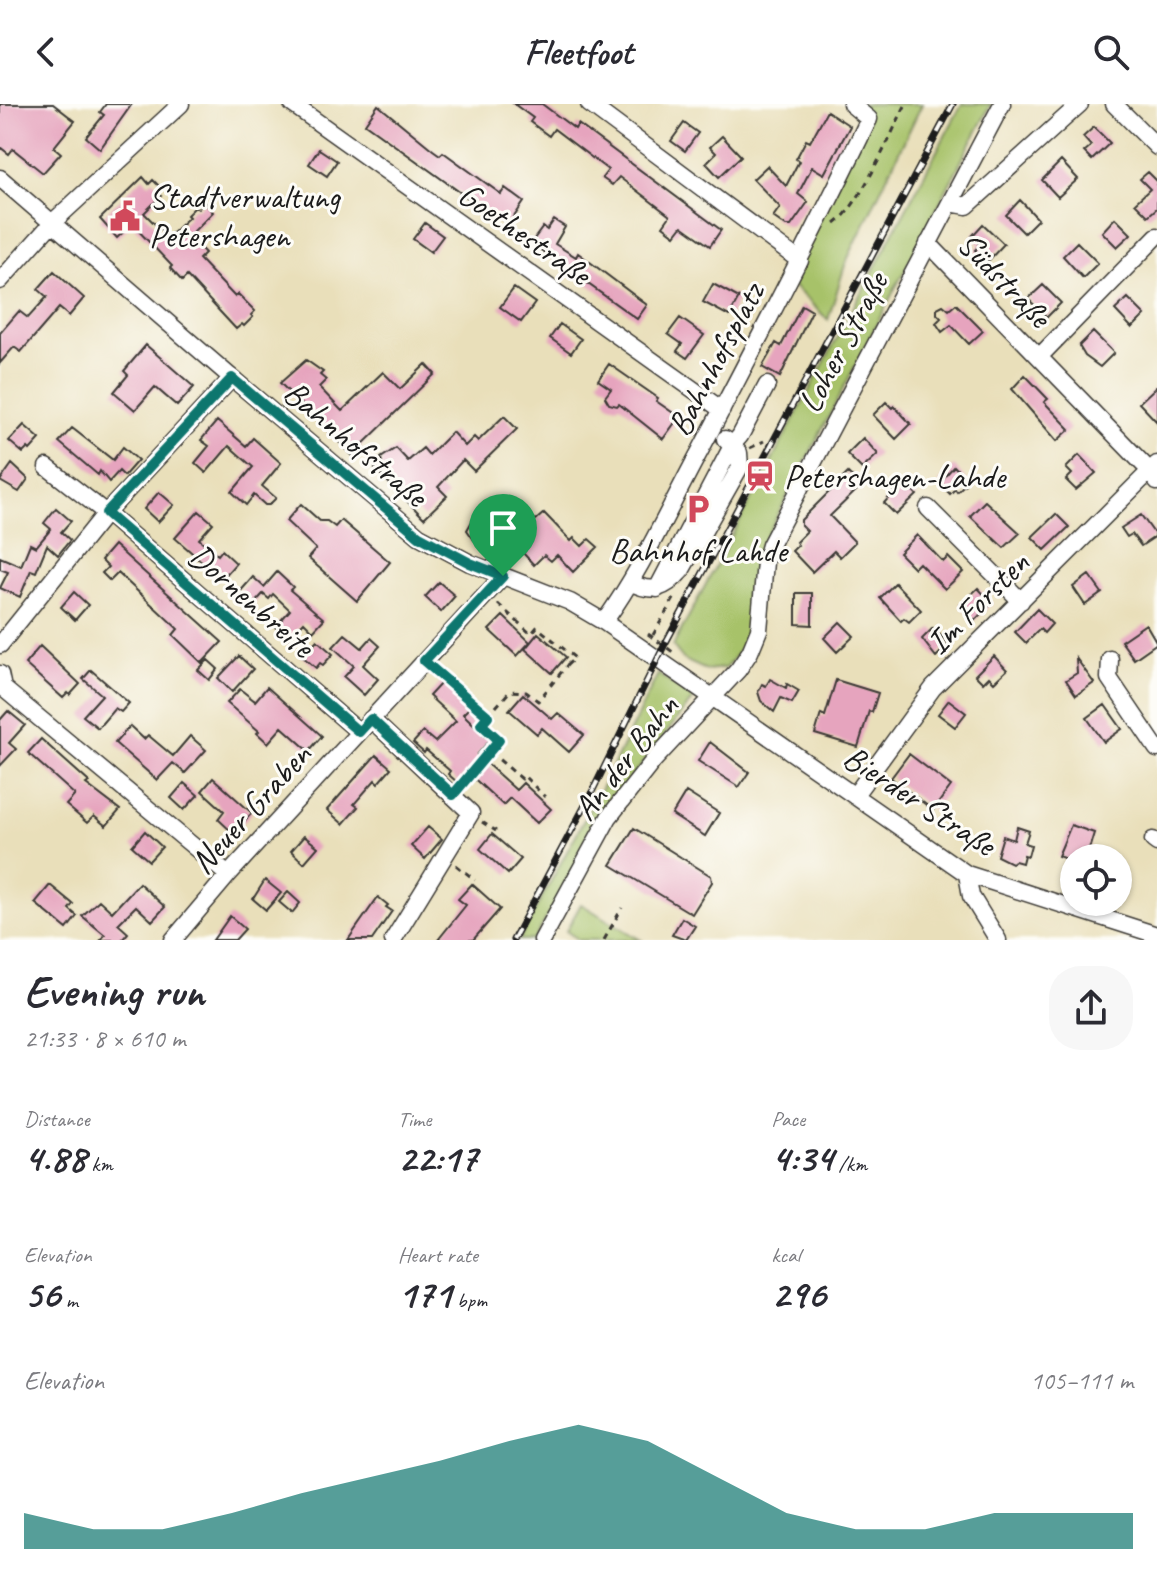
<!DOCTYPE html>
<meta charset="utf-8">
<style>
body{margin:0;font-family:Caveat,sans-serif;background:#f7f7f7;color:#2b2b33;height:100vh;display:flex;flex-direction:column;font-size:30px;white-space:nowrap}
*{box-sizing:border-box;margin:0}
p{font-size:26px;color:#7c7c81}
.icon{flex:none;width:44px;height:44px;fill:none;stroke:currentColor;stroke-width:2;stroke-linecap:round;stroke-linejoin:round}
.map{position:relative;height:836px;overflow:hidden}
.side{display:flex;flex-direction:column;background:#fff;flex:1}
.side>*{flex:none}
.fabs{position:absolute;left:1060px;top:740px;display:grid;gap:16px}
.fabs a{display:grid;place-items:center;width:72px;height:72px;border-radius:50%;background:#fff;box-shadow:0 2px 6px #0004;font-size:40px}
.pin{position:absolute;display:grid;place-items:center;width:68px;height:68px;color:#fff;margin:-82px -34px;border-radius:50% 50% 50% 0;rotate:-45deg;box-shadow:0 0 8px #0007}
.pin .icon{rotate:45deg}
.round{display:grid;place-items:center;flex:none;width:84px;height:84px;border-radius:32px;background:#f7f7f7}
.headline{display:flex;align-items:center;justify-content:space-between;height:136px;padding:0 24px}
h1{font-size:44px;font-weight:800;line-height:60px}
.stats{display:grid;grid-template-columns:repeat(3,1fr);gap:12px;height:136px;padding:8px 24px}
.stats div{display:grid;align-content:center}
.stats b{font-size:40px;font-weight:800}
.stats small{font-size:22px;font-weight:400}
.stats p{font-size:22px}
.chart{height:224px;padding:16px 24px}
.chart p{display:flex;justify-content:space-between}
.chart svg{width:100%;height:144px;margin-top:8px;fill:#0f766e;opacity:.7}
header{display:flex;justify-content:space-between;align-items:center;height:104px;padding:0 24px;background:#fff;font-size:36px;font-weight:800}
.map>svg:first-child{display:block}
.green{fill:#a7c269;stroke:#626f42;stroke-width:2}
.building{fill:#e6a4be}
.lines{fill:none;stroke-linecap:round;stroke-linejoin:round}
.minor-casing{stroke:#3b3934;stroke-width:19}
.path{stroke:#3b3934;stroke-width:3;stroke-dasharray:6 6;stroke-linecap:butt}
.minor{stroke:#fff;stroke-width:16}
.rail-casing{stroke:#1c1c1c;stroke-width:7}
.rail{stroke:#fdfcf7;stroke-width:4;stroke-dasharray:12;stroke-linecap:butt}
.route-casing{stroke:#fff;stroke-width:16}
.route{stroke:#0f766e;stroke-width:10}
.labels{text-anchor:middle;stroke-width:6;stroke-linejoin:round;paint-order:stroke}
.poi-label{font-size:34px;fill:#1c1c1c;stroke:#fdfcf7;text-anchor:start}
.street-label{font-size:34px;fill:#1c1c1c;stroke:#fdfcf7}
</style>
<header><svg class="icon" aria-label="back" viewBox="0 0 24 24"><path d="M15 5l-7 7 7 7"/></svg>Fleetfoot<svg class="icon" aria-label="search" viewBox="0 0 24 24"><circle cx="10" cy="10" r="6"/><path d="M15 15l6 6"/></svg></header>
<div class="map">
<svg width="1157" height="836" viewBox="0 0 1157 836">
<rect width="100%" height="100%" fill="#fdfcf7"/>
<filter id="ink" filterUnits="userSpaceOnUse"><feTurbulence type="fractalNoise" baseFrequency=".0125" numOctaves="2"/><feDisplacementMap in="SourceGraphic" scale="16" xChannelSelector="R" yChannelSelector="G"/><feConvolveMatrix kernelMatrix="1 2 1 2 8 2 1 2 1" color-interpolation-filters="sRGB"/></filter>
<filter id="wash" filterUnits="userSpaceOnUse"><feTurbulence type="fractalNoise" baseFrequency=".006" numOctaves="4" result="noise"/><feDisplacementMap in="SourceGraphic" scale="32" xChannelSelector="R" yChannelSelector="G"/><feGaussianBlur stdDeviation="1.8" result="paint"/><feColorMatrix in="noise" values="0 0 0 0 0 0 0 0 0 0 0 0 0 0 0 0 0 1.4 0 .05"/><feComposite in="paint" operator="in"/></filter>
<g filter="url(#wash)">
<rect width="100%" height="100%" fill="#e9dfba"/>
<!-- green -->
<path class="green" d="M850,0H922L846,158L828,216L783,172L860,21Z
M962,0H991L762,441C758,489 761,527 725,564L706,566L684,556L673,542Z
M658,570L693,595L610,701L534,836H519L611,666Z
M581,800L641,836H579L566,827Z"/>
<g id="blocks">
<!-- building -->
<path class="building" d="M0,0H53L75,17L54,43L61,49L43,69L13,45L9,50L0,43Z
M106,0H132L100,45L86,33L104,11L100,8Z
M514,0H542L575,25L578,20L721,126L710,142L682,122L675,131L663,122L670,112L619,73L612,81L602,74L608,66L554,25L549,32L530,18L533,14Z
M378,1L433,46L440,51L443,48L501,90L505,84L524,98L509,120L490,107L489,109L365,20Z
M827,7L850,22L824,70L812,63L798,90L808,98L791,122H786L773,113L780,103L753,75L767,62L786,82L799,57L796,55L806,36L810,38Z
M684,19L698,29L685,47L671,37Z
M1094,23L1110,39L1092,56L1084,48L1091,42L1083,33Z
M722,32L741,52L719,73L706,59L716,49L710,43Z
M319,45L337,57L327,72L309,60Z
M1061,57L1078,75L1058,93L1042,76Z
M1148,68L1157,77V104L1148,112L1135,99L1150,85L1140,75Z
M143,73L149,80L153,76L161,84L157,88L161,92L144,109L168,133L189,113L187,111L195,103L198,105L204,98L213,108L189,132L205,149L199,155L235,193L238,190L255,207L251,211L253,213L244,222L242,220L236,225L187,172L182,177L170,164L172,162L132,120L117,134L100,115Z
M1020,96L1038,115L1024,129L1006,111Z
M1115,114L1131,130L1117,143L1102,128Z
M554,116L565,123L555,140L576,153L578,149L647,201L637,215L531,139L543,123L547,126Z
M425,119L443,132L431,148L413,135Z
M983,120L1004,140L987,158L975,146L980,141L972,132Z
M1077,138L1098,159L1083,174L1063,152Z
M54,167L84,194L69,212L59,204L21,248L14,243L0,259V229L19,207L28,214L47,193L38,185Z
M713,180L739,194L729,212L703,198Z
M1043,181L1061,199L1047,213L1028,195Z
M514,184L535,199L521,218L500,203Z
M1128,194L1145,211L1132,224L1115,206Z
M956,200L983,227L969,240L951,221L942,228L936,219L941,214L937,210V204L943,201L949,206Z
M802,201L812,207L780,273L762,263L776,239L781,242Z
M680,214L704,231L687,254L677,247L682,240L668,230Z
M560,220L581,235L571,249L550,234Z
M1093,228L1114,249L1100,263L1085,252L1079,242Z
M146,241L194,283L177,302L155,283L135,306L114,288L128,271L124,267Z
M306,256L323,268L320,271L326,276L319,283L342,307L383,268L400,285L426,260L435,270L360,343L362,344L354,353L280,279Z
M609,260L658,294L656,297L679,313L663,335L619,300L617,302L609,300L605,293L611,285L598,276Z
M1025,271L1048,295L1044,298L1070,325L1057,337L1012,285Z
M1157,282V318L1139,299Z
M886,298L892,304L894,302L911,320L896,335L873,311Z
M504,312L517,325L474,367L463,356L438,383L447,392L424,414L375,365L382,359L381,354L396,344L408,357L423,344L429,351L452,328L465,342L474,333L478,337Z
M217,317L246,342L253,334L281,359L262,382L276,394L269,401H265L254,391L246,401L232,388L253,363L229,342L206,369L195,359L209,342L201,336Z
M24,321L40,335L30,346L28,344L23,349L9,337Z
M72,324L113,356L123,343L138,356L124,372L119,367L109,378L100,367L98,371L59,338Z
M863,334L878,350L862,365L847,350Z
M1079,351L1096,369L1076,386L1066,376L1072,370L1066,364Z
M12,360L28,375L19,388L0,377Z
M954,362L968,377L957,388L955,385L950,390L939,379Z
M848,369L861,382L830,412L855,438L840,453L834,447L812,468L792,447L798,441L796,438L807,427L801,421V416Z
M904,377L917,391L896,411L884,399Z
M159,388L174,401L158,418L144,405Z
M985,397L1020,429L1004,444L970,412Z
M507,399L536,416L544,409L571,437L574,434L582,442L589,435L598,443L573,468L557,451L551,457L544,451L534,461L523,449L525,447L501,422L491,439L487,437L480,439L474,436L467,426L479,405L497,415Z
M301,400L320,417H327L335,423L341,416L390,458L357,497L308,454L316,445L286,417Z
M56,404L71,417L61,428L70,436L58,451L47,441L36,468L31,466L20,493L0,484L8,468L0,465V453L21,462L30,440L36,443L51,425L44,419Z
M199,407L213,419L199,435L218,451L222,446L236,459L222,475L175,434Z
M1056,410L1069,423L1045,446L1032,433Z
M1141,411L1156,432L1141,442L1132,430L1127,433L1121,424Z
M917,431L943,458L948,453L963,468L945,485L919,459L914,464L899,449Z
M114,441L222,538L202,559L173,531L178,525L118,469L110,477L102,469L108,463L101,456Z
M277,468L293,483L290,486L324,515L313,527L304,518L288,535L275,523L290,506L273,490L269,495L263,490L252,502L238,490L253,473L264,483Z
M1089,471L1102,489L1085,501L1073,483Z
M439,478L455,492L441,508L425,493Z
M895,479L921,506L909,518L904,514L901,517L880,494Z
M978,484L992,499L974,517L960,501Z
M74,488L88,501L75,516L61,503Z
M796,489H812V521L796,520Z
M1037,505L1052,520L1044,529L1040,525L1026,539L1015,528Z
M503,512L530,538L517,552L489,526Z
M840,518L854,532L837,548L824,534Z
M1146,520L1157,539L1134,555L1121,537Z
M933,524L949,540L936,553L922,535Z
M538,529L566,553L552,569L525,545Z
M345,530L362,544L371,534L380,542L363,561L378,575L364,591L344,573L354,562L333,543Z
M317,536L333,550L323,561L320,559L316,564L302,552Z
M40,542L80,580L70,591L68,589L63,594L25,560Z
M239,552L253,565L232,588L218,574Z
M994,552L1007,566L994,578L989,573L983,579L975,571Z
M1076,554L1094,579L1076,591L1066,576L1077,569Z
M208,556L218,565L209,576L198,566Z
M91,566L129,599L121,608L115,604L98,624L83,612L102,591L83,575Z
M770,575L786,584L787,580L799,587L792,599L781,594L774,608L761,597L758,588L762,580L766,582Z
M836,576L878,589L872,608L869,607L858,643L815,630L821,610L825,612Z
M442,578L470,603L463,610L490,636L477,651L516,686L523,679L551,705L537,719L510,694L503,701L467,668L458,679L448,670L450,667L426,646L424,649L413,639L423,628L435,638L456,617L429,592Z
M267,583L322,632L309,647L282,623L268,639L257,629L259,627L227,599L240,585L255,597Z
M523,590L552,615L558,609L584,631L569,648L542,624L537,630L509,606Z
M949,596L966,609L955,623L938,610Z
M1105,601L1122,625L1104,638L1087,614Z
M8,607L25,621L9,639L16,645L0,662V616Z
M130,622L144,635L148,631L173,652L190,632L206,646L185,669L173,659L157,676L115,639Z
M41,635L89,678L86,680L120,706L106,722L94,712L87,719L66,701L75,691L28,649Z
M710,638L749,668L739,683L698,657Z
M909,650L951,682L933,706L891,674Z
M376,651L391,664L378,679L375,676L354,700L358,703L343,720L327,706Z
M213,674L252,709L233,729L218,715L224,707L202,687Z
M184,679L198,691L184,706L171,694Z
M686,688L719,709L705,732L672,711Z
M1071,721L1094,729L1087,752L1079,749L1074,758L1058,752Z
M428,723L442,735L425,755L411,742Z
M1017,723L1029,727L1025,739L1031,741L1028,752L1024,751L1022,759L1015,757L1011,759L997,752L1003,732L1014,736Z
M634,724L711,772L712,778L692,810L611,761Z
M145,727L162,743L149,757L132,742Z
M492,730L521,755L508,770L480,745Z
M304,732L318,743L304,759L291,747Z
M265,776L281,789L266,806L253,795Z
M139,779L165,803L152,817L136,802L118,820L128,829L122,836H101L105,831L82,812L99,796L112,808Z
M472,780L500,805L473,836H438L466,801L458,795Z
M50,781L73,800L69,805L77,812L67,825L35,799Z
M288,788L300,799L292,809L279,798Z
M378,793L388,801L386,803L392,807L372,836H348Z
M230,812L245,825L235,836H213Z
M682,814L695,822L686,836L672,831Z"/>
</g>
</g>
<g filter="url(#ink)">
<use href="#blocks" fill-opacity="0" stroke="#3b3934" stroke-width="2"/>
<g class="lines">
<!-- minor casing -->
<g class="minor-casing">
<path id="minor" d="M292,0L722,306
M589,0L800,157
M1114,0L1157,43
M0,74L232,274L419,432L470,459L570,498L604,518L967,770L1157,831
M950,99L967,102L1080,0
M928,139L1150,367L1157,378
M0,177L53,118L181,0
M1039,253L1157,132
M47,363L106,409L359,628
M928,404L1021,497
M630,478C652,490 666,485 681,467L740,363L739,349L725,335
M657,485L733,340L740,332L767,281
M604,518C642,465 669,404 700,347C758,237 815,127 869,15L851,0
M0,541L106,409L232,274
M1110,555L1109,574L1157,645
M0,570L3,584L228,771
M371,615L471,709L393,836
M855,691L933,584L1157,360
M1153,736L1157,739
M967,770L971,792L998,836
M173,836L228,771L503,472
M542,836L609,713L654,656L738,566L750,548L759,526L765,458L770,441L1002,0"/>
</g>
<!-- path -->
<path class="path" d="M835,120C861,101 890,31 906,0
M750,344L764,337
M498,500L531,530L537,523L575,554L567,561
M648,530L677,551
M653,531L675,493
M435,567L488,612L481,620L499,636L463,679
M488,612L510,587L526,588L538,597L568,560
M490,648L522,675L524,672L545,693
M482,718L496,727
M456,761L475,776
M604,836L622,804"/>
<!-- minor -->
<use href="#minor" class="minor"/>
<!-- rail casing -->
<g class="rail-casing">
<path id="rail" d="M513,836L589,694L665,540L953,0"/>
</g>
<!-- rail -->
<use href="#rail" class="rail"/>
</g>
</g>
<g class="lines" filter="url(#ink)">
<!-- route casing -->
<g class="route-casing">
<path id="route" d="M232,274L419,432L470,459L503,472L424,557L488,612L481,620L499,636L453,691L371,615L359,628L106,409Z"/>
</g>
<!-- route -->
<use href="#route" class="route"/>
</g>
<!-- icons -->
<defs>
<g id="civic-bare" transform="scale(2.4)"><path d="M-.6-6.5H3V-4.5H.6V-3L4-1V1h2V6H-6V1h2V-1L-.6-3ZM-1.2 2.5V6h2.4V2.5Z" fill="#d1495b" stroke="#fdfcf7" stroke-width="2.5" paint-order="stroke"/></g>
<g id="station-bare" transform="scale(2.4)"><path d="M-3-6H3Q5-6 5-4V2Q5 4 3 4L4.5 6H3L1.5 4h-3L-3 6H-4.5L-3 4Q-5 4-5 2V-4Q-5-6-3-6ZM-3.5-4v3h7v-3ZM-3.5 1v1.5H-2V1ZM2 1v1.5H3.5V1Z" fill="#d1495b" stroke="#fdfcf7" stroke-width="2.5" paint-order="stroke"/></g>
<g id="parking-bare" transform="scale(2.4)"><path d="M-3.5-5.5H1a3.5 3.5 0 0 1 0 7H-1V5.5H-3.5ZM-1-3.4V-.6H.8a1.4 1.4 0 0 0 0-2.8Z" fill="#d1495b" stroke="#fdfcf7" stroke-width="2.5" paint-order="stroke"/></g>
</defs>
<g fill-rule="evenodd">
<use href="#civic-bare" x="125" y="112"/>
<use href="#station-bare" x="760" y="372"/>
<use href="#parking-bare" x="698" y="405"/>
</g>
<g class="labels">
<!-- poi labels -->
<g class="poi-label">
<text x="149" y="104">Stadtverwaltung<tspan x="149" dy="39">Petershagen</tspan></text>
<text x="784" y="384">Petershagen-Lahde</text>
<text x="698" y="458" text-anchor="middle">Bahnhof Lahde</text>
</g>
<!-- street labels -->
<g class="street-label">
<text transform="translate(525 129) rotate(35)" y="12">Goethestraße</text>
<text transform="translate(1005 175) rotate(46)" y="12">Südstraße</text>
<text transform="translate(842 238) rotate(-62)" y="12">Loher Straße</text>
<text transform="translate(715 255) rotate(-62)" y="12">Bahnhofsplatz</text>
<text transform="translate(356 339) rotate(40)" y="12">Bahnhofstraße</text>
<text transform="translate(252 496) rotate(41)" y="12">Dornenbreite</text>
<text transform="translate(977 498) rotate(-45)" y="12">Im Forsten</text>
<text transform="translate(625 653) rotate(-52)" y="12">An der Bahn</text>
<text transform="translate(920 696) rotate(33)" y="12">Bierder Straße</text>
<text transform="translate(250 704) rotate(-48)" y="12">Neuer Graben</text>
</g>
</g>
</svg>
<div class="fabs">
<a><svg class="icon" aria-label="locate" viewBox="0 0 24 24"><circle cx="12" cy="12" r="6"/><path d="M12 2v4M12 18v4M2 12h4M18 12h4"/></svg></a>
</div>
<div class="pin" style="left:503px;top:472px;background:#1e9e55"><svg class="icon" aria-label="arrive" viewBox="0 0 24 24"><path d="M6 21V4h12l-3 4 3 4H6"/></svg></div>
</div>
<section class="side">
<div class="headline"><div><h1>Evening run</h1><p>21:33 · 8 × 610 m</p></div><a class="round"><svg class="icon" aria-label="share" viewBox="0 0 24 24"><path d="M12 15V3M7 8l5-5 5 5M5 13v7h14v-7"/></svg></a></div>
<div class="stats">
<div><p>Distance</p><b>4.88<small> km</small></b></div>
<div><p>Time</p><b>22:17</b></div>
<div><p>Pace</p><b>4:34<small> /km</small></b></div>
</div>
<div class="stats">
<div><p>Elevation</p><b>56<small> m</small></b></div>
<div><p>Heart rate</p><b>171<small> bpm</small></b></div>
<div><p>kcal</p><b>296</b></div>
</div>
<div class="chart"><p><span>Elevation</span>105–111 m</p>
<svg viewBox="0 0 160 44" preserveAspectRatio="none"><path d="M0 44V33L10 38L20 38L30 33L40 27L50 22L60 17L70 11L80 6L90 11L100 22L110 33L120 38L130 38L140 33L150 33L160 33V44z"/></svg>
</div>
</section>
